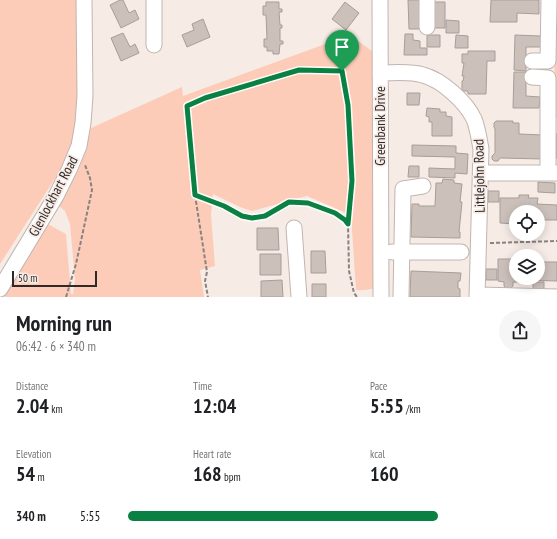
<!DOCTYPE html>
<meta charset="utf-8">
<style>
body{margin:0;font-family:"PT Sans Narrow",sans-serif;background:#f6f6f6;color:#202124;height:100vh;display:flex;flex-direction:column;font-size:15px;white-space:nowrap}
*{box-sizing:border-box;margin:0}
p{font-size:13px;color:#757577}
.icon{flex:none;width:22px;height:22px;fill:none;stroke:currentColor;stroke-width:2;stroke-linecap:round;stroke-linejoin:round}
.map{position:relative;height:297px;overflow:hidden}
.sheet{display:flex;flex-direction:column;background:#fff;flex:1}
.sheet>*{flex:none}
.controls{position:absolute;left:509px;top:205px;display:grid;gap:8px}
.controls a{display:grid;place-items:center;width:36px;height:36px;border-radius:50%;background:#fff;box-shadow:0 2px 10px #0003;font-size:20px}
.scale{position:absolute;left:12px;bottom:10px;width:85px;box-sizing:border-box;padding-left:4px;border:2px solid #2f2a28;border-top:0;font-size:11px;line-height:14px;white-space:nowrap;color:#2f2a28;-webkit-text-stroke:3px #f7ebe6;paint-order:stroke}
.pin{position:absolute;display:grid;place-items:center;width:34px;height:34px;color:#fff;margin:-41px -17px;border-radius:50% 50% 50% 0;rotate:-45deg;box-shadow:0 0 4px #0007}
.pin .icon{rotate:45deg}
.round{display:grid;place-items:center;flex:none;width:42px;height:42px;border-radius:21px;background:#f6f6f6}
.overview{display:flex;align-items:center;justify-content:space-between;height:68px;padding:0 16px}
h1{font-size:22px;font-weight:600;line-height:30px}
.stats{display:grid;grid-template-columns:repeat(3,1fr);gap:6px;height:68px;padding:4px 16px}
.stats div{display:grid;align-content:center}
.stats b{font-size:20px;font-weight:600}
.stats small{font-size:11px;font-weight:400}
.stats p{font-size:11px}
ul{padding:0 16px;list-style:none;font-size:13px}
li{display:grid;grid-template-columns:64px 48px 1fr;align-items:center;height:30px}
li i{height:10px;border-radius:5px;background:#0b8043}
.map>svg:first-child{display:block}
.green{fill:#fcccb8}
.building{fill:#ccc0bb;stroke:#a89d98}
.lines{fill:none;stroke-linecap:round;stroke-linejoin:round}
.minor-casing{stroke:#c0b5b0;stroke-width:17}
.path{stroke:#8a827e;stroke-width:2;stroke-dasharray:4 2;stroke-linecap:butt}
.minor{stroke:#fff;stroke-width:15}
.route-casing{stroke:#fff;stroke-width:8}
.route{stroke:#0b8043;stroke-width:5}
.labels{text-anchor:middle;stroke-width:3.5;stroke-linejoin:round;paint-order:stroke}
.street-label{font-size:14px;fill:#2f2a28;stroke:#f7ebe6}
</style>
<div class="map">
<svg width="557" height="297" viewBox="0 0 557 297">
<rect width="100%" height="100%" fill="#f7ebe6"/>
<!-- green -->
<path class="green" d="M0,0H78L77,106L74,138L63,166L0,264Z
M555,30H557V118H554Z
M350,35L372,51L377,288L365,290H356L351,215L307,196L252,211L240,207L213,194L211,215L215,266L200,270L204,297H5L10,284L46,223L66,234L71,294H73L75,279L70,224L65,211L59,206L83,158L91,128L182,87L183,96Z"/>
<!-- building -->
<path class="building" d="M120,0H123L129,13L135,10L139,19L121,28L110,5Z
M408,0H420V29H409Z
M491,0H539V14L517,13V22H490Z
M266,2H279V9H282V12H279L280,25H282V28H280V41H283V44H280L279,54H273V51H267V47H264V39H267L266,15H263V6H266Z
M345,2L359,13L346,30L332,19Z
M433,2H445V28H432Z
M203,19L210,37L187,47L182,35L194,30L192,24Z
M446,20L459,21V33H446Z
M123,33L130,47L135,44L139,53L121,61L111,38Z
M405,34H413V40L420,41V48H427V55H404Z
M427,35H440V47H427Z
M456,35L468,36V48H455Z
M515,35L541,36V47H526V71L514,70Z
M468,51H495V61H487L486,94H468V91H462V81H463L464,76H462L464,63H462V54H468Z
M514,72H526V96L540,97L539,108H513Z
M407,93H420L419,105H407Z
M427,108L440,109V112H446V116L452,117V136H432V122H429V117L426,116Z
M496,121H513V123H519V134L543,135V159L500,158L498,161H494L492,159V156L495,153V129L494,127V123Z
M554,134H557V158H554Z
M412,145L456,146V153L468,154L467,174L455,173V178L429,177V168L455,169V157L412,156Z
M409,166H419V177H408Z
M443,179L454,180V183L462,184L460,202H462L459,232H460V238L411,237L412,204H419V206H435L436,183H442Z
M538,182L555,183V193L538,192Z
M488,191H499V202H488Z
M519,195H529L528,198H538L537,204L557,205V220H538V212H516V224L500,223V198H519Z
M257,228H278L279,250H257Z
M311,251H325L326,273H311Z
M260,254H281V275H260Z
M498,259H516V278H538V262H557V281L520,280V282H513V286L510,289L506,288L504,286V282L498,281Z
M486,269H497V280H486Z
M411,271L461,273L460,281H458V288L460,289V297H410Z
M282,280L283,297H261V281Z
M533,282H544V293H533Z
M312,284H326V297H312Z"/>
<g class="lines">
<!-- minor casing -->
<g class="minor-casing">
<path id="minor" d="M380,0L381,297
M427,27V0
M154,45V0
M532,61H548L549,0
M380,73C394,73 410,71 423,75C442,80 466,102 474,119C478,129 479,139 481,149L477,297
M532,77L548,78V173
M481,173H557
M294,228L299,297
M392,252H461
M0,289L56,196L69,170L79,146L83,123L85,96L84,0
M477,295L557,297
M401,297L403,189L423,186"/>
</g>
<!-- path -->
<path class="path" d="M195,195L207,272L205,281L208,297
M348,224L345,219L335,213L308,203H289L265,216L252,218L241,216L224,206L195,195L187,106L205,98L299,70L342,71L348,105L352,181L348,224L349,271L354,293L357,297
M490,243L557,241
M66,297L76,264L92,190L90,178L85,165"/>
<!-- minor -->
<use href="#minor" class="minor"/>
</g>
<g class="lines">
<!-- route casing -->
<g class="route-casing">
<path id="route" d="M299,70L342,71L348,105L352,181L348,224L345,220L335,213L308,203L289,202L265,216L252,218L242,216L224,206L195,195L187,106L205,98Z"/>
</g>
<!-- route -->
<use href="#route" class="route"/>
</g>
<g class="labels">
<!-- street labels -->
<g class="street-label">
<text transform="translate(380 126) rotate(-90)" y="5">Greenbank Drive</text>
<text transform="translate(479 176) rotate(-91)" y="5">Littlejohn Road</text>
<text transform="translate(53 196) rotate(-62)" y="5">Glenlockhart Road</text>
</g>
</g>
</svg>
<div class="controls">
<a><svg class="icon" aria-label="locate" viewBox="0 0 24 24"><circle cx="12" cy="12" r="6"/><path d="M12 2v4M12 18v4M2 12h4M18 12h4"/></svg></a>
<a><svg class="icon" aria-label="layers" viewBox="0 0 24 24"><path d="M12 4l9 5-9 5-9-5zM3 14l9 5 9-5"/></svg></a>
</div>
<div class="scale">50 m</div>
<div class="pin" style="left:342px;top:71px;background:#1e9e55"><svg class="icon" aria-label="arrive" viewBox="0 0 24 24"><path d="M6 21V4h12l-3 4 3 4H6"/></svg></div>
</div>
<section class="sheet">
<div class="overview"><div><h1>Morning run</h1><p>06:42 · 6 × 340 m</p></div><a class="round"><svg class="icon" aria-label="share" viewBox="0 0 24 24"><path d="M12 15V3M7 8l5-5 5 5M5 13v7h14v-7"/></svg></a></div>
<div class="stats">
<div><p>Distance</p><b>2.04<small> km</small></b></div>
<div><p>Time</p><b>12:04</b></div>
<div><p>Pace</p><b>5:55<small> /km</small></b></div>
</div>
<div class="stats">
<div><p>Elevation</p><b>54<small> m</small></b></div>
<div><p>Heart rate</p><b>168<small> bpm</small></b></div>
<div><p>kcal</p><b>160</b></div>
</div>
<ul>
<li><b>340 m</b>5:55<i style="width:75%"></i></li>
</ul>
</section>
